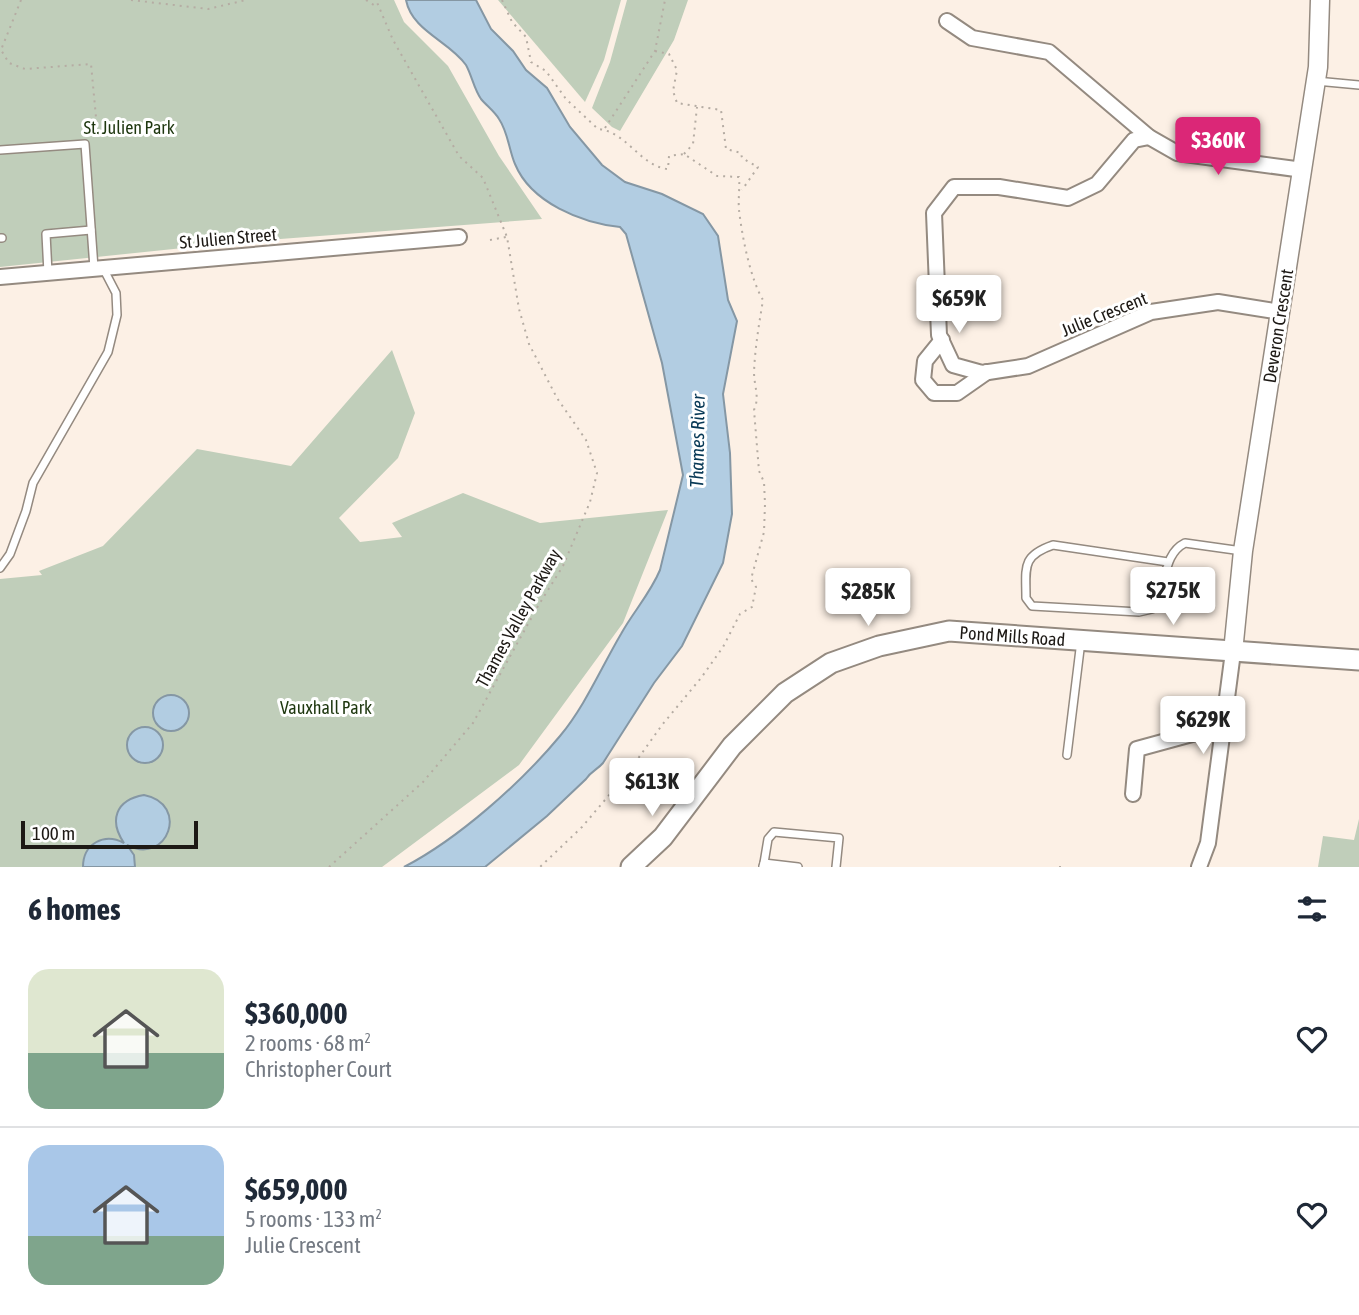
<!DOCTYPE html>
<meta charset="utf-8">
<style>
:root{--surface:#fff;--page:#f2f2f3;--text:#1f2937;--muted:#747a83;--line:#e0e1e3;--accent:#db2777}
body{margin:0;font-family:"Asap Condensed",sans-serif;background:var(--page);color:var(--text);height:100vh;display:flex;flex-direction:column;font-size:26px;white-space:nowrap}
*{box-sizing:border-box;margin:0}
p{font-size:23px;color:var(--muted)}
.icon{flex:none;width:38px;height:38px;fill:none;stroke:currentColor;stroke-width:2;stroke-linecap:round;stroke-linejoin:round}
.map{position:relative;height:867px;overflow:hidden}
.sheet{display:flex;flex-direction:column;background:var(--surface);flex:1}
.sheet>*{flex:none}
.scale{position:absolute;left:21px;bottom:18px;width:177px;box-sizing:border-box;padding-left:7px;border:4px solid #1d1915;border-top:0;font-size:19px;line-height:24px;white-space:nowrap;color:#1d1915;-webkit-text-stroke:5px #fff;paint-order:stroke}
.price{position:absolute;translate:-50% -60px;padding:0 16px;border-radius:7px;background:#fff;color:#222;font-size:23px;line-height:46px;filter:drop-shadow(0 2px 4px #0008)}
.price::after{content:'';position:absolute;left:50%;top:42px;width:21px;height:16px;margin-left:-10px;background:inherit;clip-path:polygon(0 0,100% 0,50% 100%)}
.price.current{background:var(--accent);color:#fff}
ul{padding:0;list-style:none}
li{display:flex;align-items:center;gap:21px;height:175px;padding:0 28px}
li+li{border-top:2px solid var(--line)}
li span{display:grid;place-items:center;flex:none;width:196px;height:140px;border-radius:21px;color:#555}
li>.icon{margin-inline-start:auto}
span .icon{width:84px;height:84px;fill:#fffc;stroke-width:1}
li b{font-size:30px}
h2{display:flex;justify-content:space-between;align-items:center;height:84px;padding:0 28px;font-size:30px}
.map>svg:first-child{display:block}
.green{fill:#c0ceba}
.water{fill:#b2cde2;stroke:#8597a4;stroke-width:2}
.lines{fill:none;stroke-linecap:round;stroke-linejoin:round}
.service-casing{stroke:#948a80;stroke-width:10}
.minor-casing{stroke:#948a80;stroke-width:18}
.tertiary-casing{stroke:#948a80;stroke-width:21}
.secondary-casing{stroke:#948a80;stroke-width:23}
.path{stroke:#b5aca3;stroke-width:2;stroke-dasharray:2 5;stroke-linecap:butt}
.service{stroke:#fff;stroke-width:7}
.minor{stroke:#fff;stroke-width:14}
.tertiary{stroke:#fff;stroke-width:18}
.secondary{stroke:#fff;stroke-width:19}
.labels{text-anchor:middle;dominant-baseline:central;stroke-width:6;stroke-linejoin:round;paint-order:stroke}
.park-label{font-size:18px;fill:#1e370f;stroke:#fff}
.street-label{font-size:18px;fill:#1d1915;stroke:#fff}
.water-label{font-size:19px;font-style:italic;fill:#073855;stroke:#fff}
</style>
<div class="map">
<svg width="1359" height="867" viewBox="0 0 1359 867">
<rect width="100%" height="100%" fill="#fcf0e5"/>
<g class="green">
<path d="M 0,0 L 394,0 L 404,22 L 448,66 L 499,156 L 542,219 L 241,242 L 0,267 Z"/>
<path d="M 498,0 L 621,0 L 604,60 L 585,102 Z"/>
<path d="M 627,0 L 688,0 L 674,40 L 620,131 L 612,127 L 592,108 L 610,62 Z"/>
<path d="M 392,350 L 415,413 L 398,458 L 339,518 L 360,542 L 402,537 L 392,523 L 463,493 L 540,523 L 668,510 L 623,623 L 519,765 L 382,867 L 0,867 L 0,579 L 42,575 L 39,571 L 103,546 L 197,449 L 291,466 Z"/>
<path d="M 1359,819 L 1359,867 L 1318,867 L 1323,836 L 1354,840 Z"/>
</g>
<g class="water">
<path d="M 406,0 L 476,0 L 491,29 L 513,51 L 526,70 L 547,88 L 570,127 L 602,165 L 625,182 L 662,194 L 703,214 L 718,236 L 728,300 L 737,321 L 723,394 L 730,453 L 732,514 L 723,563 L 682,646 L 654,683 L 603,763 C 597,770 591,771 586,779 L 547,816 L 485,867 L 404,867 C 458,839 521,783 560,736 C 585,706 601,668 621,634 C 633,612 650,594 660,570 L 683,475 L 662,363 L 626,234 L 620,227 C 582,223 531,203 515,164 C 509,150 508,132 499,119 C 495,112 487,106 481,99 C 474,89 472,76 466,65 C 449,41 412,31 406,0 Z"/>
<circle cx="171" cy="713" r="18"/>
<circle cx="145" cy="745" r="18"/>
<path d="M 144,795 C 190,804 168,866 127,845 L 134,855 L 135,867 L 83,867 C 83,844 104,832 124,843 C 109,821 115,800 144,795 Z"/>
</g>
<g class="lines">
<defs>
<g id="service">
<path d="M 1316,81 L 1359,85"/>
<path d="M 0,150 L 85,144 L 94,268"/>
<path d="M 0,238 L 2,238"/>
<path d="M 48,273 L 46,234 L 91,230"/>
<path d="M 1168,562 L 1053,545 C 1021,556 1026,568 1026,598 L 1032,606 L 1139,612 L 1152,609 C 1168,588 1161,555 1185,543 L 1242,551"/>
<path d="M 0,568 L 10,554 L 26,511 L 33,483 L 108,352 L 117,315 L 116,293 L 103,268"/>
<path d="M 1067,755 L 1081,641"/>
<path d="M 764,863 L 768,839 L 774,832 L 839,838 L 836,867"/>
<path d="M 763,866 L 764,863 L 798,867"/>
</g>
<g id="minor">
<path d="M 947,21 L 972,38 L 1049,52 L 1149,137 L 1177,153 L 1303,170"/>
<path d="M 1149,137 L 1134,140 L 1097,184 L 1068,198 L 999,187 L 954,187 L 934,213 L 939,335 L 953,365 L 982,373 L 1028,366 L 1151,312 L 1218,302 L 1280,312"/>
<path d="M 0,277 L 459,237"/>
<path d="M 942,340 L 925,361 L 923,380 L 934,393 L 957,393 L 987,372"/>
<path d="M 1133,794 L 1137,749 L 1225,725"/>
<path d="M 1199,867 L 1208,843 L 1233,652"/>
</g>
<path id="tertiary" d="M 1233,652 L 1243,551 L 1318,67 L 1320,0"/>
<g id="secondary">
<path id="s1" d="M 631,867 L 663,837 L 732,746 L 785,693 L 831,663 L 879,646 L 949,631 L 1359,660"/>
</g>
</defs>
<use href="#service" class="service-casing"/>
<use href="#minor" class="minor-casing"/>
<use href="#tertiary" class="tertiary-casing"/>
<use href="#secondary" class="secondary-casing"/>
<g class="path">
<path d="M 21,0 L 1,50 L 9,63 L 25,69 L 91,64 L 97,128"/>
<path d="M 131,0 L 208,9 L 246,0"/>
<path d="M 366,0 L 377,7"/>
<path d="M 502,0 L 512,22 L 526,37 L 531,62 L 546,71 L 566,99 L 598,129 C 626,131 641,167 668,169 L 669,156 L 684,154 L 717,176 L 739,177 C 740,188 738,199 739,210 C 742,236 750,278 763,300 C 759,324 755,348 754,372 C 754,386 760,397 754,410 L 759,471 L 764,482 L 765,504 L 764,532 L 751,579 L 756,587 L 752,607 L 740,614 L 723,647 L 701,678 L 662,725 L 627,774 L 582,827 L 540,867"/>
<path d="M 655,51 L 669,54 L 677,70 L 673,91 L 677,103 L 721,110 L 726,149 L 741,153 L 742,158 L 758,167 L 742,190"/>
<path d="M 605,128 L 655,51 L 665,0"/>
<path d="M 684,154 L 693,144 L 697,107"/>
<path d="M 490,240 L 506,237"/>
<path d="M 329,867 L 423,782 L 473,723 L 538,606 L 563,566 L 590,502 L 597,473 L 586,440 L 557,398 L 529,344 L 519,309 L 507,237 L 483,178 L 459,156 L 393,40 L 376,0"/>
<path d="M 1060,867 L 1060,866"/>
</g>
<use href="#service" class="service"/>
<use href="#minor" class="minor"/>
<use href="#tertiary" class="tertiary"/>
<use href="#secondary" class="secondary"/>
</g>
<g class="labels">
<g class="park-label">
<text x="129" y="127">St. Julien Park</text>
<text x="326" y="707">Vauxhall Park</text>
</g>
<g class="street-label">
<text transform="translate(228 238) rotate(-5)">St Julien Street</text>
<text transform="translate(1104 314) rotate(-22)">Julie Crescent</text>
<text transform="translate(1278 326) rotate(-81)">Deveron Crescent</text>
<text transform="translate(518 618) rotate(-61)">Thames Valley Parkway</text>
<text stroke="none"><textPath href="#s1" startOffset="474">Pond Mills Road</textPath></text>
</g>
<g class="water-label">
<text transform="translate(697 441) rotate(-89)">Thames River</text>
</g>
</g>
</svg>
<div class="scale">100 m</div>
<b class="price current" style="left:1218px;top:177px">$360K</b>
<b class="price" style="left:959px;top:335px">$659K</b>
<b class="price" style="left:1173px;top:627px">$275K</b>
<b class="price" style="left:868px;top:628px">$285K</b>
<b class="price" style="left:1203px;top:756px">$629K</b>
<b class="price" style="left:652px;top:818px">$613K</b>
</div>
<section class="sheet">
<h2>6 homes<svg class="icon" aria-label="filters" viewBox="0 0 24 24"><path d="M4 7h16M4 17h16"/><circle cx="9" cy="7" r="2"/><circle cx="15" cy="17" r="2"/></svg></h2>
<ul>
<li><span style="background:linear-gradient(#dfe7d0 60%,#7fa58c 0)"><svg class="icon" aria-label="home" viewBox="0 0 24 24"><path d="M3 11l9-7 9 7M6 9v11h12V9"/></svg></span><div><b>$360,000</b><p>2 rooms · 68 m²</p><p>Christopher Court</p></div><svg class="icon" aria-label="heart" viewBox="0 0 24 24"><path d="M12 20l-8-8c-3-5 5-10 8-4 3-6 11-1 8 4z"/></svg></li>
<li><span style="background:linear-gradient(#a9c7e8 65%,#7fa58c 0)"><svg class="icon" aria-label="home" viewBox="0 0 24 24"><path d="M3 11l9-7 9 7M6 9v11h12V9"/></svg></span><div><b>$659,000</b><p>5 rooms · 133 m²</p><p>Julie Crescent</p></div><svg class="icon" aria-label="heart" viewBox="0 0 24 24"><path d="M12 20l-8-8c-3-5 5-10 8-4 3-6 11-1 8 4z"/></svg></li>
</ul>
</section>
